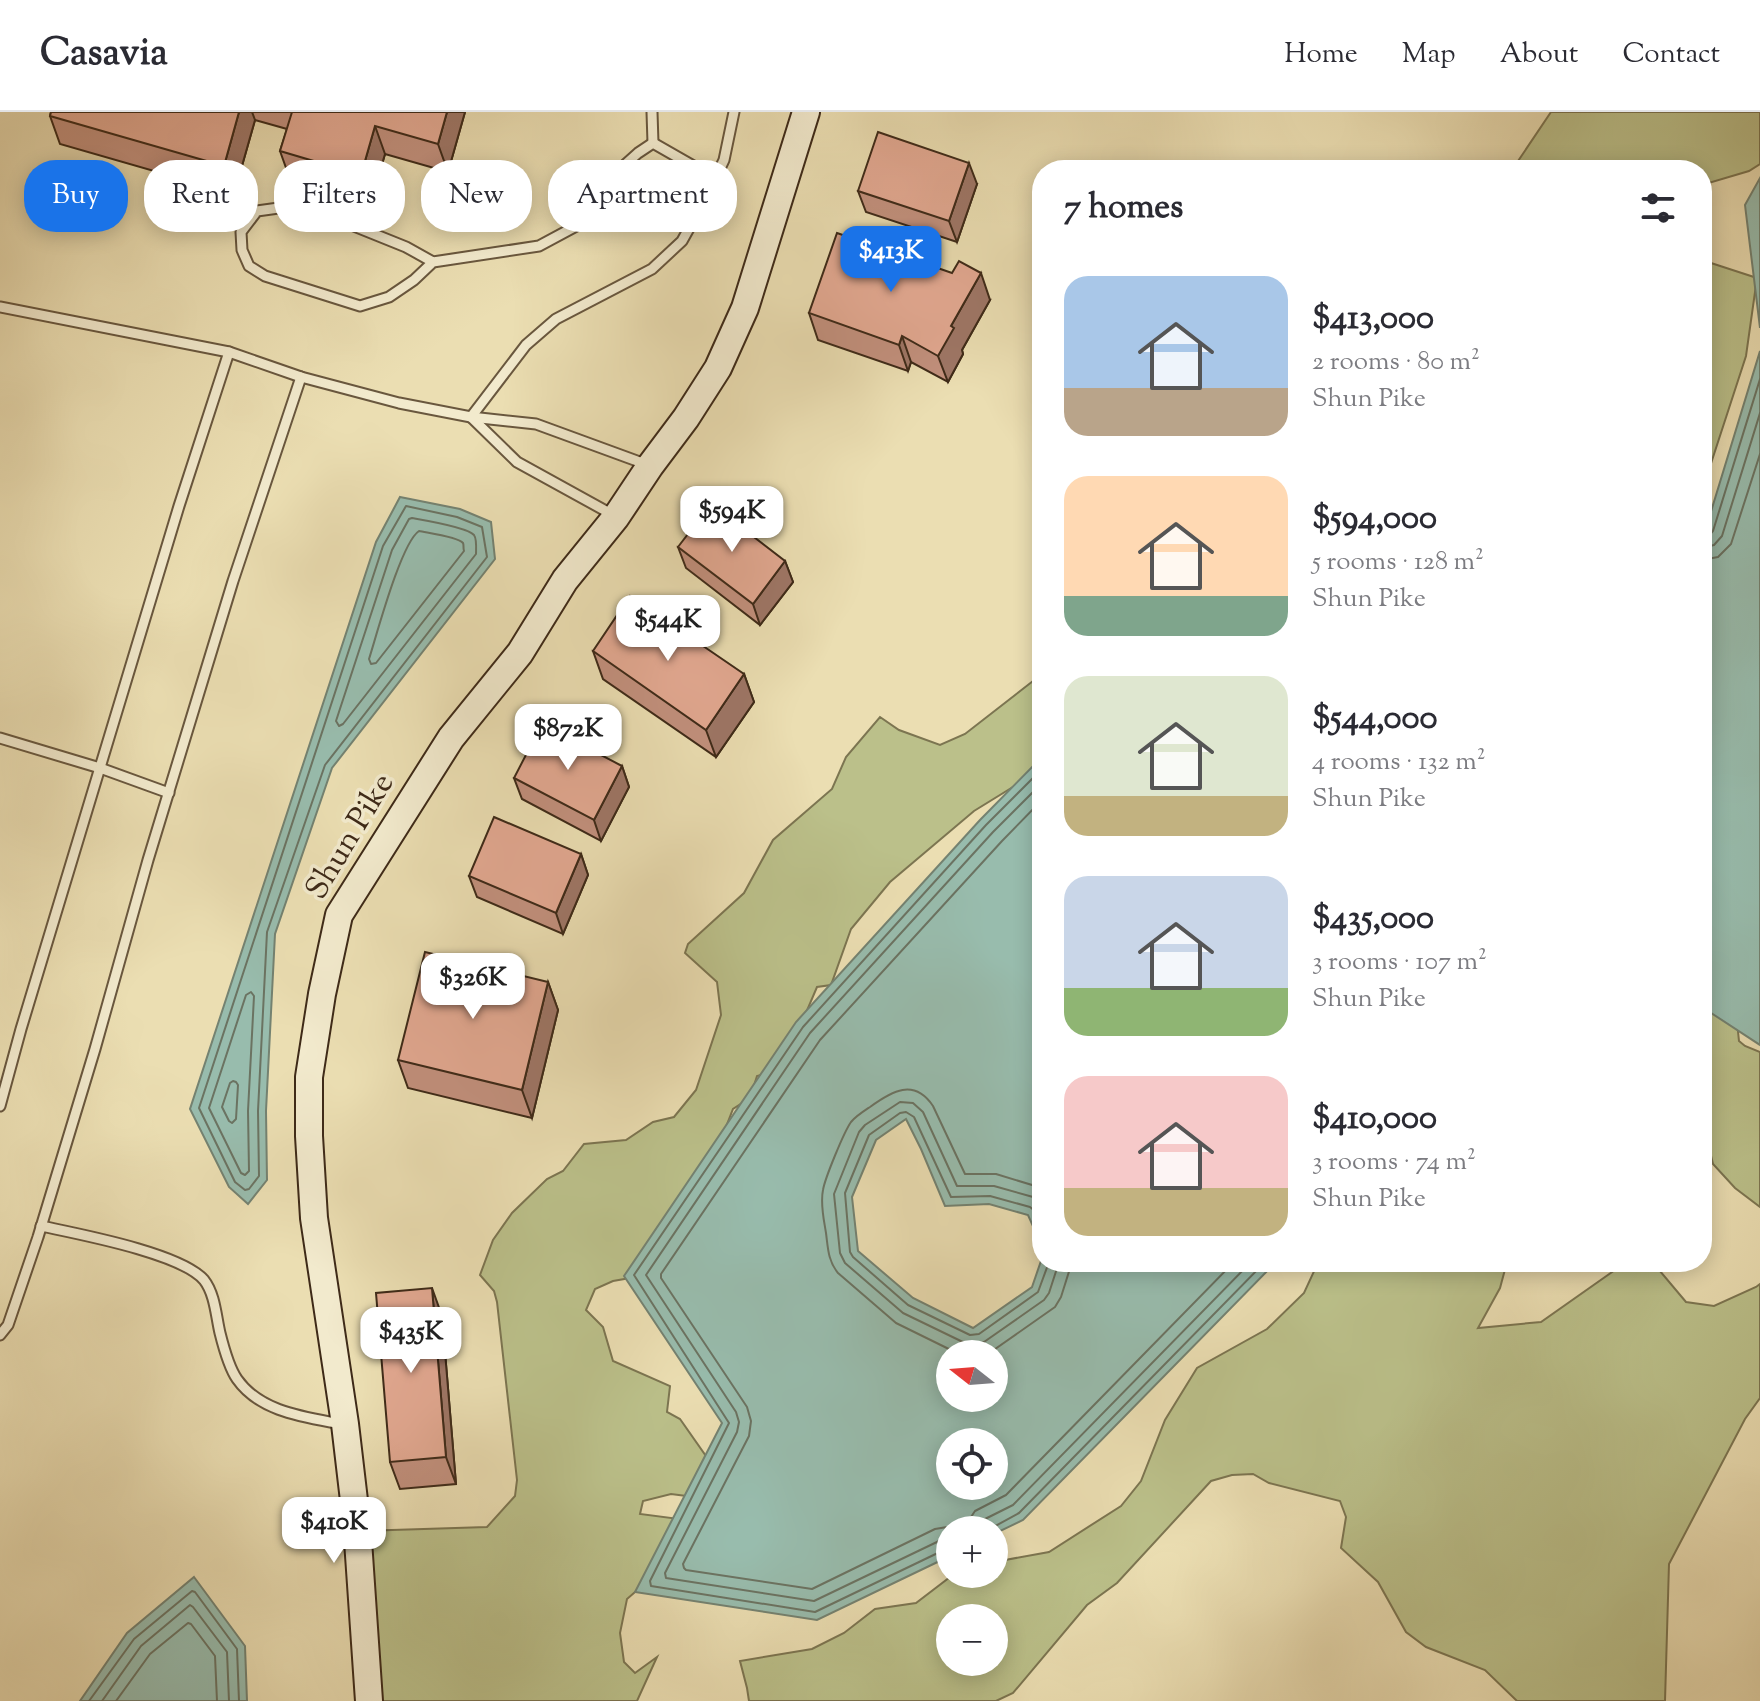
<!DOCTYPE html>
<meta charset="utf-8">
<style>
:root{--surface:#fff;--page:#f7f7f7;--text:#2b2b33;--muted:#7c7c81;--line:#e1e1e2;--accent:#1a73e8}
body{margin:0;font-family:"Sorts Mill Goudy",serif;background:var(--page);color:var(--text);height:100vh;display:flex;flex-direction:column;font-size:30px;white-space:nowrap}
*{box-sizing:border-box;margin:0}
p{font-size:26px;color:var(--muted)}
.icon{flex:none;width:44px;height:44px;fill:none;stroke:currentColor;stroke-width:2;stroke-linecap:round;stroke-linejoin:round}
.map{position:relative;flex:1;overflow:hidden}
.drawer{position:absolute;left:1032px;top:48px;width:680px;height:1112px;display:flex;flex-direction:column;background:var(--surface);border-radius:32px;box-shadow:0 4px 20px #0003}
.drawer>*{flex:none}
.banner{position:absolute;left:24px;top:48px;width:760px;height:72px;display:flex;gap:16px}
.needle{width:52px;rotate:287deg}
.tools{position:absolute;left:936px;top:1228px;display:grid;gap:16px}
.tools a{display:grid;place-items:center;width:72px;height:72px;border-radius:50%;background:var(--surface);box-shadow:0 4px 20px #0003;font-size:40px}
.price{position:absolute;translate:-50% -68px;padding:0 18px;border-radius:16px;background:#fff;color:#222;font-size:26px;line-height:52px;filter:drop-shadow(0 2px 4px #0008)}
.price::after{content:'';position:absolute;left:50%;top:48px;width:24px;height:18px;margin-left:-12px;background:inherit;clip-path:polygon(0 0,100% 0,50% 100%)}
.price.current{background:var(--accent);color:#fff}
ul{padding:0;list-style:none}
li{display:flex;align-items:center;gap:24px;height:200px;padding:0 32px}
li span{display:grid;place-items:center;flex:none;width:224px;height:160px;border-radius:24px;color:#555}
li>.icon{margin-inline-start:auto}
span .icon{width:96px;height:96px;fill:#fffc;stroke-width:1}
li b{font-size:34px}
h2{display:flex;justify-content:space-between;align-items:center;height:96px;padding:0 32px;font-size:34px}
.tag{padding:0 28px;border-radius:32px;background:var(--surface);box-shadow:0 4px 20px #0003;font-size:28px;line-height:72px}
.tag.current{background:var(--accent);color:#fff}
header{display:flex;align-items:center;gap:48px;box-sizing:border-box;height:112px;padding:0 40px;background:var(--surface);border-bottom:2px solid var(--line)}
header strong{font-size:38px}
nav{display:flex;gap:44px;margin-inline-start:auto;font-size:28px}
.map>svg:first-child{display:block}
.green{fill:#bbc08a;stroke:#7c7551;stroke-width:2;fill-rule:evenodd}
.water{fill:#98bcad;stroke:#748271;stroke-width:2;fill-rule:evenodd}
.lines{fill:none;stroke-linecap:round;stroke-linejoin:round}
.shore{stroke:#6b7362;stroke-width:2}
.lane-casing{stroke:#69573e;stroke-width:13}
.secondary-casing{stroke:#3e2a18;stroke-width:30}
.lane{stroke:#f2eacd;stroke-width:9}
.secondary{stroke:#f2eacd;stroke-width:26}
.wall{fill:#c2907d;stroke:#3e2a18;stroke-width:2}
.shaded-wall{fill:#9e7666;stroke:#3e2a18;stroke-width:2}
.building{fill:#e2a891;stroke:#3e2a18;stroke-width:2}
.labels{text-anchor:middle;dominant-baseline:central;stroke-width:7;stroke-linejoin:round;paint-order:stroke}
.street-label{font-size:32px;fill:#3e2a18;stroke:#f2eacd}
</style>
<header>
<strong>Casavia</strong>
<nav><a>Home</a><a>Map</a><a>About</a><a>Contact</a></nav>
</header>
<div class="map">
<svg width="1760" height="1589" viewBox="0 0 1760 1589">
<rect width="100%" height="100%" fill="#ebdeb2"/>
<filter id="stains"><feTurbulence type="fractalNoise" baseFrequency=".0025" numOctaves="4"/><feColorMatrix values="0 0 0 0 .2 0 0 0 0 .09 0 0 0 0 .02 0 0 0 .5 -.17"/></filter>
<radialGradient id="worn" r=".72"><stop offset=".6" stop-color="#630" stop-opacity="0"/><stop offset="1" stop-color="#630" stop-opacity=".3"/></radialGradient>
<g class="green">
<path d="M 1551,0 L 1760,0 L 1760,52 L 1749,59 L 1702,73 L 1702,58 L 1512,58 Z"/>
<path d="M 1711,151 L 1757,166 L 1746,244 L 1702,379 L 1702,153 Z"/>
<path d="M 1042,562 L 1042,657 L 974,699 L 890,770 L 851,817 L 831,873 L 817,875 L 782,957 L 757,964 L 750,986 L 733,997 L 670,1159 L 613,1169 L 595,1177 L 586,1198 L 603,1215 L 613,1249 L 670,1274 L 667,1300 L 680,1307 L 706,1344 L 765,1394 L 671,1382 L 643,1389 L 640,1402 L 687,1408 L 681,1431 L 661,1430 L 657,1461 L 627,1487 L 620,1521 L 624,1550 L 635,1561 L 657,1545 L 637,1589 L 370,1589 L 361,1419 L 487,1415 L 515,1384 L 517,1368 L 497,1190 L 494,1179 L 480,1163 L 493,1128 L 512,1101 L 547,1067 L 563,1059 L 584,1032 L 626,1028 L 653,1010 L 674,1005 L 696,978 L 721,903 L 717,870 L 685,841 L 688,832 L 744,781 L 773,728 L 832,677 L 846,645 L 880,605 L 899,618 L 940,633 L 965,622 Z"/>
<path d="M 1702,823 L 1734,881 L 1739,929 L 1745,934 L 1760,940 L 1760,1095 L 1735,1076 L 1713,1052 L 1702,1007 Z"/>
<path d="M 1316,1150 L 1507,1150 L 1500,1176 L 1478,1216 L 1541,1210 L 1615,1158 L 1637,1150 L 1642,1150 L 1660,1159 L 1686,1190 L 1714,1194 L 1756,1175 L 1760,1172 L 1760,1286 L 1745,1307 L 1669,1452 L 1665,1589 L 1517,1589 L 1485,1558 L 1426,1535 L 1406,1520 L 1378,1470 L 1341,1436 L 1346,1405 L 1340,1389 L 1269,1371 L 1253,1362 L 1232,1363 L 1211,1369 L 1117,1471 L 1087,1493 L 1013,1581 L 996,1589 L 749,1589 L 747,1576 L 740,1549 L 812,1537 L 844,1521 L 875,1497 L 916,1491 L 954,1462 L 994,1462 L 994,1450 L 1049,1440 L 1121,1394 L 1141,1369 L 1165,1308 L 1197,1256 L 1267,1217 L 1304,1181 L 1316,1155 ZM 994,1506 L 994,1550 L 950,1550 L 950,1506 Z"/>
</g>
<g class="water">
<path d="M 1760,66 L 1760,216 L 1745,93 Z"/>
<path d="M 1760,239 L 1760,933 L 1702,895 L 1702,429 Z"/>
<path d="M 400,385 L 460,397 L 491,410 L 495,447 L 332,656 L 275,822 L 266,999 L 267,1068 L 248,1092 L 229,1075 L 190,997 L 376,430 Z"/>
<path d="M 1042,645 L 1042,1134 L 1028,1103 L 989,1092 L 945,1094 L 921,1037 L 906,1007 L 876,1028 L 852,1085 L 858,1139 L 913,1186 L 973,1216 L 1032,1175 L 1042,1146 L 1042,1150 L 1276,1150 L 1023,1408 L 994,1422 L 994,1418 L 950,1418 L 950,1444 L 817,1508 L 635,1480 L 722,1311 L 624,1164 L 796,910 L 980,708 ZM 994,1242 L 994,1286 L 950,1286 L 950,1242 ZM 950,1330 L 994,1330 L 994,1374 L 950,1374 Z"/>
<path d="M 194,1465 L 245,1534 L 247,1589 L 80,1589 L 127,1521 Z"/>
</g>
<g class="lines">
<g class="shore">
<path d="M 406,394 L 457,405 L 482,415 L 487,445 L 325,653 L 267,820 L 258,999 L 259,1064 L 249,1077 L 245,1078 L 235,1070 L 199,996 L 383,434 Z"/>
<path d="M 412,406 C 423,408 467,415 474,423 C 477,427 476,438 476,442 L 343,612 L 339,614 L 336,609 L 392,438 L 409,407 Z"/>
<path d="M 419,419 C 428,421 458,425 463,431 C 464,433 463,436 464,439 L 376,551 L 371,552 L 369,547 C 377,522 401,431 419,419 Z"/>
<path d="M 1702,425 L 1709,424 L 1713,419 L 1760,267"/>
<path d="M 1702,436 L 1714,433 L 1722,424 L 1760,301"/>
<path d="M 1702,448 L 1718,445 L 1731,432 L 1760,342"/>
<path d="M 1042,688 L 1002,729 L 820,928 L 661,1162 L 661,1166 L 747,1295 L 751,1309 L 749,1324 L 683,1452 L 684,1456 L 686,1458 L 812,1477 L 935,1417 L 947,1415 L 963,1417 L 975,1399 L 1006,1383 L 1234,1150"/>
<path d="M 251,880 L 254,884 L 248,999 L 249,1059 L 245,1063 L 241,1061 L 209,996 L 246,883 Z"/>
<path d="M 233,969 L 236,970 L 238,973 L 236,1007 L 232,1011 L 229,1009 L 222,995 L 230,971 Z"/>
<path d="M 1042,1092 L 1033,1085 L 994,1074 L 957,1074 L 923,1000 L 913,991 L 900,990 L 865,1013 L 859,1020 L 834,1082 L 840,1141 L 845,1151 L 903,1201 L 967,1232 L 977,1233 L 984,1230 L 1044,1188 L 1049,1181 L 1059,1150"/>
<path d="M 1042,1114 L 1035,1099 L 1030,1095 L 990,1084 L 951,1085 L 914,1005 L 906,1000 L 900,1001 L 869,1023 L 845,1081 L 850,1140 L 853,1145 L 908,1193 L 970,1223 L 979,1222 L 1038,1180 L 1049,1150"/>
<path d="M 959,1242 L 896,1211 L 838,1161 C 828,1149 828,1136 826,1121 C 824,1108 820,1092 823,1078 C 825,1066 844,1020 851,1010 C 856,1004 864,999 870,995 C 892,979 914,966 933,994 L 965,1062 L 996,1062 L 1042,1076"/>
<path d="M 988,1242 L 1055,1195 L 1061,1185 L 1072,1150"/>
<path d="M 977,1418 L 985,1407 L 1013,1393 L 1251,1150"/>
<path d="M 988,1418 L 1019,1401 L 1265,1150"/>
<path d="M 950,1427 L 939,1429 L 814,1489 L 666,1466 L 665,1461 L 737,1320 L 739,1310 L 736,1300 L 646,1163 L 810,921 L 993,720 L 1042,671"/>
<path d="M 950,1437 L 944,1438 L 815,1500 L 651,1474 L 650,1469 L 729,1311 L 634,1163 L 803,915 L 986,713 L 1042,657"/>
<path d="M 89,1589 L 134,1527 L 192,1479 L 195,1480 L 237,1537 L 239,1589"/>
<path d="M 102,1589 L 141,1534 L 190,1493 L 193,1495 L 227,1540 L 229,1589"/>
<path d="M 116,1589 L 150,1542 L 188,1511 L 191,1512 L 215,1544 L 217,1589"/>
</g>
<defs>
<g id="lane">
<path d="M 652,0 L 653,31"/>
<path d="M 433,150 L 406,135 L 339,108 L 293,94 L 257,99 L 241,120 L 242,138 L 249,154 L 265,164 L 360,194 L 389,185 L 414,168 L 433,150 L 539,134 L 593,105 L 619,58 L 638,41 L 653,31 L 716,67"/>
<path d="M 0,195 L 229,240 L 301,265 L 399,291 L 471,305 L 536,312 L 648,353"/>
<path d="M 471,305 L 526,233 L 556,207 L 652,157 L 682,129 L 706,86 L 724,48 L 734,0"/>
<path d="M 471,305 L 517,350 L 615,404"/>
<path d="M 0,626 L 100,656 L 169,681"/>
<path d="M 0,994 L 21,917 L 179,394 L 229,240"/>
<path d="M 41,1114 C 78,1122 181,1141 204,1168 C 215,1182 216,1204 220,1221 C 223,1233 230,1257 237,1267 C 260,1300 304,1305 341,1312"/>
<path d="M 0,1223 L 8,1213 L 38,1125 L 95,937 L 148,748 L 233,469 L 301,265"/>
</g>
<path id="secondary" d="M 369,1589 L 357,1414 L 345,1312 L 314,1106 L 309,1024 L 309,965 L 322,882 L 339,803 L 451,626 L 520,541 L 565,468 L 616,405 L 650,354 L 686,306 L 718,256 L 745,196 L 806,0"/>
</defs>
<use href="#lane" class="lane-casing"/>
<use href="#secondary" class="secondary-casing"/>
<use href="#lane" class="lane"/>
<use href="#secondary" class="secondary"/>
</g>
<g class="wall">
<path d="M 51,0 L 465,0 L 448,60 L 385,42 L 371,90 L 290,67 L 280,39 L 287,17 L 255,8 L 234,82 L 60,32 L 50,4 Z"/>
<path d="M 977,72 L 957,130 L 866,100 L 858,79 Z"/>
<path d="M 990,188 L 962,238 L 963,242 L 948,270 L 911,250 L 908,259 L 818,228 L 809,201 Z"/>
<path d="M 678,435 L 785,449 L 793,470 L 760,513 L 686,456 Z"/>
<path d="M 593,539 L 744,562 L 754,590 L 716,645 L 603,567 Z"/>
<path d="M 622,654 L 629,675 L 601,729 L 522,687 L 514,666 Z"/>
<path d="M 581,742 L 588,763 L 563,822 L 477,785 L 469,764 Z"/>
<path d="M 548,870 L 558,898 L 532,1006 L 408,976 L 398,948 Z"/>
<path d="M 442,1204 L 456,1372 L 400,1377 L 390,1350 Z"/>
</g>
<g class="shaded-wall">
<path d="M 239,0 L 252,0 L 255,8 L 234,82 L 224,54 Z"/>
<path d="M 447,0 L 465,0 L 448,60 L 438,32 Z"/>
<path d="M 375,14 L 385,42 L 371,90 L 361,63 Z"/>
<path d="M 969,51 L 977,72 L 957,130 L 949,109 Z"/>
<path d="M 981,161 L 990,188 L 962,238 L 963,242 L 948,270 L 938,244 L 951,214 Z"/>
<path d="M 902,224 L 911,250 L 908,259 L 899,233 Z"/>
<path d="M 785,449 L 793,470 L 760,513 L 753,492 Z"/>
<path d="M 744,562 L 754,590 L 716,645 L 706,618 Z"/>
<path d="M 622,654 L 629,675 L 601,729 L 594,708 Z"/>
<path d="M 581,742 L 588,763 L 563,822 L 556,801 Z"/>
<path d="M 548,870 L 558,898 L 532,1006 L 522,978 Z"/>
<path d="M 432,1176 L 442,1204 L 456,1372 L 446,1345 Z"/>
</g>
<g class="building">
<path d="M 51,0 L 239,0 L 224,54 L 50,4 Z"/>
<path d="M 292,0 L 447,0 L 438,32 L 375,14 L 361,63 L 280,39 Z"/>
<path d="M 878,20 L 969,51 L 949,109 L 858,79 Z"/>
<path d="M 837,121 L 952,161 L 959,149 L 981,161 L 951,214 L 954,216 L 938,244 L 902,224 L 899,233 L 809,201 Z"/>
<path d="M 711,392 L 785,449 L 753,492 L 678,435 Z"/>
<path d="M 630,484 L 744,562 L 706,618 L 593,539 Z"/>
<path d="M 542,612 L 622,654 L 594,708 L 514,666 Z"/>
<path d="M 494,705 L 581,742 L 556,801 L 469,764 Z"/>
<path d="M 425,840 L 548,870 L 522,978 L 398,948 Z"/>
<path d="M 432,1176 L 446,1345 L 390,1350 L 376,1181 Z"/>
</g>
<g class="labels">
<g class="street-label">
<text transform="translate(351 725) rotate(-59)">Shun Pike</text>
</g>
</g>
<rect width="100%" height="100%" filter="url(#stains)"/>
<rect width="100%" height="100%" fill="url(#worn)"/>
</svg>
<div class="tools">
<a><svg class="needle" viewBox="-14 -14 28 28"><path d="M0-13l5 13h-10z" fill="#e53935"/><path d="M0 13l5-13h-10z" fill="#7c7c81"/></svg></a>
<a><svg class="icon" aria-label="locate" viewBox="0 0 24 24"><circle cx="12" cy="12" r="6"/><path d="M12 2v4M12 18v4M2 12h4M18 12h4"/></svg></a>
<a>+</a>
<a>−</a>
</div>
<b class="price current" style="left:891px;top:182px">$413K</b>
<b class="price" style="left:732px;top:442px">$594K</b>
<b class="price" style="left:668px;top:551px">$544K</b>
<b class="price" style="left:568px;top:660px">$872K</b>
<b class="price" style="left:473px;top:909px">$326K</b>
<b class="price" style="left:411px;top:1263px">$435K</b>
<b class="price" style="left:334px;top:1453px">$410K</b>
<div class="banner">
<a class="tag current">Buy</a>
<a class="tag">Rent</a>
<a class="tag">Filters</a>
<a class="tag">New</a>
<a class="tag">Apartment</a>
</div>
<section class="drawer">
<h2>7 homes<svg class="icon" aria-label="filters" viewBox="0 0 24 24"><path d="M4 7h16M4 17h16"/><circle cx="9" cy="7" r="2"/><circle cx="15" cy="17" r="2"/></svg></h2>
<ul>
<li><span style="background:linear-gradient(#a9c7e8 70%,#b9a48a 0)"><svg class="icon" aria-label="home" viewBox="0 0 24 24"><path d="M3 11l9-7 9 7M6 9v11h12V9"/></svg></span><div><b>$413,000</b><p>2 rooms · 80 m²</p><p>Shun Pike</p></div></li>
<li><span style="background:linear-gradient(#ffd9b3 75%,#7fa58c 0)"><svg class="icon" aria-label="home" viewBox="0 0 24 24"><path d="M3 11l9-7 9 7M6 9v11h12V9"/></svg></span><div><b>$594,000</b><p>5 rooms · 128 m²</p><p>Shun Pike</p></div></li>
<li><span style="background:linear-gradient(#dfe7d0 75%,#c2b280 0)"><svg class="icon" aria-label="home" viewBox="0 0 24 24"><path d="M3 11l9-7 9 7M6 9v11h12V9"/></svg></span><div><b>$544,000</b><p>4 rooms · 132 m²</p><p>Shun Pike</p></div></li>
<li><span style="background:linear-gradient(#c9d6e8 70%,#8fb573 0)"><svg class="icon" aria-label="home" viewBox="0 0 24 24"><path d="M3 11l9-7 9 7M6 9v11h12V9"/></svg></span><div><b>$435,000</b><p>3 rooms · 107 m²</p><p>Shun Pike</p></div></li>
<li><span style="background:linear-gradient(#f6c9c9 70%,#c2b280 0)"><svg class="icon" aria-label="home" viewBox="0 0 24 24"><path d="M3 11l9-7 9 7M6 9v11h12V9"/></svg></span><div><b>$410,000</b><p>3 rooms · 74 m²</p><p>Shun Pike</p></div></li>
</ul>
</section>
</div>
